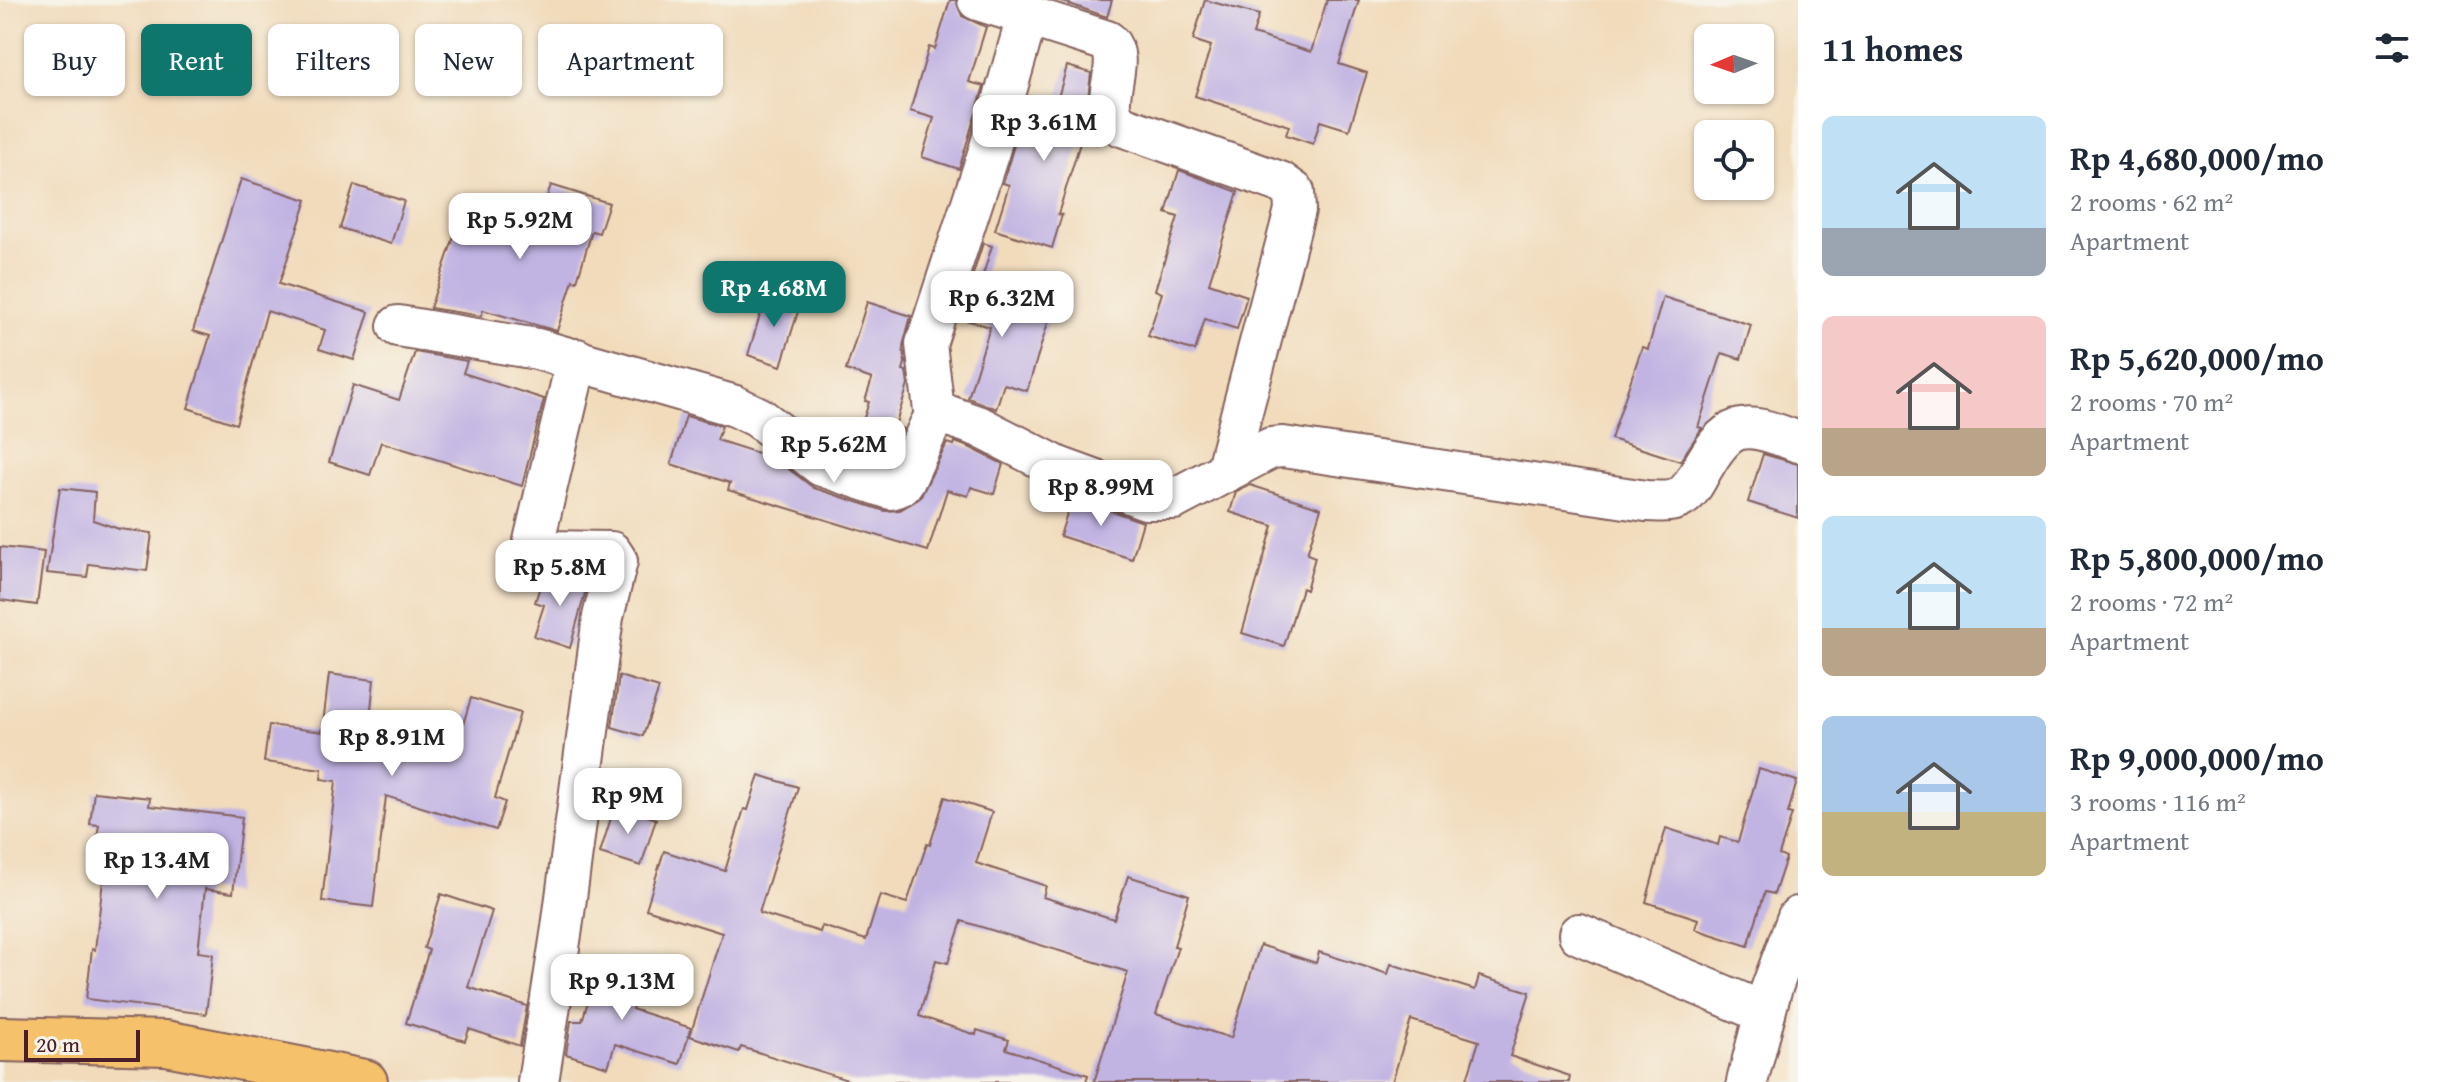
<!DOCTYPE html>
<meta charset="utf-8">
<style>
:root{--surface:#fff;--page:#f6f6f7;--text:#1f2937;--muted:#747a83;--accent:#0f766e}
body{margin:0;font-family:"Gentium Book Plus",serif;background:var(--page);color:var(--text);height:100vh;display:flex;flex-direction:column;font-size:30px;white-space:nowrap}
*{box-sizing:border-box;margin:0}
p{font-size:26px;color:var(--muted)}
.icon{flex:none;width:44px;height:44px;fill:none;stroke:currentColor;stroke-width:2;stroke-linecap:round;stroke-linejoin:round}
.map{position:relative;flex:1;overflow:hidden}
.panel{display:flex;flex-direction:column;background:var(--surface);width:640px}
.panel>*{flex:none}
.top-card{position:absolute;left:24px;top:24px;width:760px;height:72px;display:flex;gap:16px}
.needle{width:52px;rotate:268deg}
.fabs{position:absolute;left:1694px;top:24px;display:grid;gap:16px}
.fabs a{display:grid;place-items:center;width:80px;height:80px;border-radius:12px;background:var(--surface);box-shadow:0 2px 6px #0004;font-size:40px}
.scale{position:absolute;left:24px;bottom:20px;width:116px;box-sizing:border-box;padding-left:8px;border:4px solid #4a1f2b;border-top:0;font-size:22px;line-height:28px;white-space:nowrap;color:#4a1f2b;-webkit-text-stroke:6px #f7f3e8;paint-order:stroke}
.price{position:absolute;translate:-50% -68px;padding:0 18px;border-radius:16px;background:#fff;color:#222;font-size:26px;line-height:52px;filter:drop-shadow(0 2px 4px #0008)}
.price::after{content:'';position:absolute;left:50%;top:48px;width:24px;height:18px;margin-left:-12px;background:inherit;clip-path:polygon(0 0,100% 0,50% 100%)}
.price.on{background:var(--accent);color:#fff}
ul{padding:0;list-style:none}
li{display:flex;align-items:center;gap:24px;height:200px;padding:0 24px}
li span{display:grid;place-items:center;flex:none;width:224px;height:160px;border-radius:12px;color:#555}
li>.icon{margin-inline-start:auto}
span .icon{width:96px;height:96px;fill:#fffc;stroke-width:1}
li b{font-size:34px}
h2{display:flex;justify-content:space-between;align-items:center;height:96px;padding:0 24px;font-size:34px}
.tag{padding:0 28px;border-radius:12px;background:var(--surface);box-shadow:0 2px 6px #0004;font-size:28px;line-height:72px}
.tag.on{background:var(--accent);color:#fff}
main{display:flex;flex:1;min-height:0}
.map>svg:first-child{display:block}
.building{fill:#c1b4e3}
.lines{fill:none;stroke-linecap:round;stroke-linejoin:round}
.minor-casing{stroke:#84615d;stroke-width:44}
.major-casing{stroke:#84615d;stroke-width:48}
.minor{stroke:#fff;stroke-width:40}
.major{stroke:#f5c16b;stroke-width:44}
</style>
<main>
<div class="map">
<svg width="1798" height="1082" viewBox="0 0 1798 1082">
<rect width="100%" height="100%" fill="#f7f3e8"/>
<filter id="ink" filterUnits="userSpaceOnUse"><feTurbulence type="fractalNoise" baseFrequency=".0125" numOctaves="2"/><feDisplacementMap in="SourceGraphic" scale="16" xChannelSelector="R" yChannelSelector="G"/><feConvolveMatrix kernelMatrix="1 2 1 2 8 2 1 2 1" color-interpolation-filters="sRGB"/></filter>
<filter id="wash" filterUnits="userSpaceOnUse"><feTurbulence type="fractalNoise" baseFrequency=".006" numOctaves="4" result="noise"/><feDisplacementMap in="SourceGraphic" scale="32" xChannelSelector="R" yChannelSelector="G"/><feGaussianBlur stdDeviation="1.8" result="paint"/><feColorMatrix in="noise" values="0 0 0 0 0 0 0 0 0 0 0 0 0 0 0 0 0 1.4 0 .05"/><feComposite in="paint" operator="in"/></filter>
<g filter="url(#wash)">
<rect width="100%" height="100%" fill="#f1dbbb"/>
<g id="blocks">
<g class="building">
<path d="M 950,0 L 956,0 L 962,16 L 986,27 L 969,82 L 984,86 L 959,169 L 922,157 L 934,118 L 910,111 L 929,47 L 935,49 Z"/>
<path d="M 1058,0 L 1112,0 L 1107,17 Z"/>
<path d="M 1205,0 L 1259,15 L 1253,34 L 1311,52 L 1327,0 L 1359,0 L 1339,64 L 1367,73 L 1349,130 L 1320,121 L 1313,144 L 1286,135 L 1289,126 L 1195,96 L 1211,46 L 1193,40 Z"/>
<path d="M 1067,66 L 1091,73 L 1087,106 L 1075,141 L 1080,143 L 1058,214 L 1062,215 L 1052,248 L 995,230 L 1009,185 L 1003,183 L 1027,100 L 1055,108 Z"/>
<path d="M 1179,170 L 1238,192 L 1209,283 L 1247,296 L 1237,329 L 1205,319 L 1195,351 L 1148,336 L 1162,293 L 1155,290 L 1178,217 L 1166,213 Z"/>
<path d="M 241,179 L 307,200 L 279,284 L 369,312 L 354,360 L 319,349 L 325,330 L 267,311 L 236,424 L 188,408 L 210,336 L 193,331 Z"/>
<path d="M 354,185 L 404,201 L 391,244 L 340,228 Z"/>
<path d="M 551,185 L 609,203 L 599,233 L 592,231 L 577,281 L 573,280 L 557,331 L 483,310 L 481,316 L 430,308 L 464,207 L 536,229 Z"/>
<path d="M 983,243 L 992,246 L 979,288 L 1006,296 L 1005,301 L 1050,316 L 1027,391 L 1004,384 L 996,409 L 968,398 L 990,327 L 959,318 Z"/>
<path d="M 767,292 L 801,302 L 781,366 L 748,355 Z"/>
<path d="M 1663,297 L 1751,325 L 1741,359 L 1722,353 L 1698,427 L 1702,428 L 1680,461 L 1611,439 L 1642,347 L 1648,349 Z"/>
<path d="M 867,302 L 911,316 L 903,346 L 905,363 L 903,370 L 906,371 L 908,385 L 895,426 L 903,429 L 887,464 L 853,452 L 869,402 L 865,401 L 872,379 L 846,370 Z"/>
<path d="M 415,352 L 467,361 L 463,373 L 544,399 L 522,486 L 381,442 L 370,475 L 329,462 L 353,385 L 399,400 Z"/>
<path d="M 686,416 L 722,426 L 717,440 L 774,458 L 814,488 L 885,511 L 900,510 L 920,498 L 947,443 L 954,445 L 955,442 L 971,448 L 1003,464 L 994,494 L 971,487 L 968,496 L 947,490 L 928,551 L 728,490 L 730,483 L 671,464 Z"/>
<path d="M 1763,454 L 1798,464 L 1798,518 L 1748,502 Z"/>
<path d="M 1250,485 L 1321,508 L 1307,554 L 1315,557 L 1306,590 L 1302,588 L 1284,646 L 1242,633 L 1273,526 L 1230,512 L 1236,492 Z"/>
<path d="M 60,488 L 95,492 L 93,520 L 119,529 L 152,533 L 147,571 L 89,564 L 87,577 L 47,573 Z"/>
<path d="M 1072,497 L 1143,522 L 1132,559 L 1060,536 Z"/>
<path d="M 0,547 L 44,552 L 37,605 L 0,600 Z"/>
<path d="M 544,574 L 563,574 L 588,582 L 570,648 L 534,636 L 544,605 L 535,602 Z"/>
<path d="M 329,674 L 374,680 L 368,738 L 447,746 L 450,735 L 459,738 L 471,698 L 520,713 L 495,798 L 505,802 L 496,830 L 386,796 L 373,907 L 322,901 L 336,781 L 321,779 L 322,769 L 264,762 L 269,725 L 322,732 Z"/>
<path d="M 619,676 L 659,688 L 643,736 L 612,727 Z"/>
<path d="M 1759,769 L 1797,781 L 1788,813 L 1792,814 L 1779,855 L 1786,858 L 1774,894 L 1765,892 L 1748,946 L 1695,929 L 1698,919 L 1646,902 L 1666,828 L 1718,845 L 1720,837 L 1738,842 Z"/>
<path d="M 759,775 L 798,787 L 759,913 L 820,932 L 822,926 L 866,940 L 880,895 L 907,903 L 927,844 L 930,845 L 945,797 L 992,812 L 976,863 L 1046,886 L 1043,897 L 1114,919 L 1128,876 L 1189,895 L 1174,946 L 1178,947 L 1156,1014 L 1231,1038 L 1260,945 L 1316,963 L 1319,952 L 1388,974 L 1391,964 L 1475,990 L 1479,976 L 1530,992 L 1510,1056 L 1570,1076 L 1569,1082 L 1466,1082 L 1479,1041 L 1411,1020 L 1392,1082 L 1094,1082 L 1128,972 L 962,921 L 948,963 L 936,960 L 919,1016 L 976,1035 L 977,1030 L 1009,1040 L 1006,1049 L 1088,1075 L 1086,1082 L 854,1082 L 741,1047 L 739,1052 L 690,1036 L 722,933 L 646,909 L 664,851 L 725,871 L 744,809 L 748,810 Z"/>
<path d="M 94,792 L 150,798 L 149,806 L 242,817 L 233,893 L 205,889 L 198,952 L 213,954 L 206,1014 L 86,999 L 92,949 L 95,950 L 105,863 L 93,862 L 99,825 L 90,824 Z"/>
<path d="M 615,805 L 656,819 L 641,866 L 600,853 Z"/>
<path d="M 441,894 L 492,911 L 468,987 L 527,1006 L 520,1046 L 469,1029 L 465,1041 L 406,1023 L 429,950 L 424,948 Z"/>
<path d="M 601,960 L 643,974 L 632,1009 L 691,1028 L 680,1064 L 615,1044 L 608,1067 L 566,1054 L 571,1021 L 582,1021 Z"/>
</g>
</g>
</g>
<g filter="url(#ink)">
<use href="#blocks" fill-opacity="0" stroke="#84615d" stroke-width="2"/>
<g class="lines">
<defs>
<g id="minor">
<path d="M 978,0 L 1107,41 C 1130,64 1092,106 1122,126 L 1280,182 L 1294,192 L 1295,210 L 1226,472"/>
<path d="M 398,326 L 537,349 L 735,406 L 758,417 L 822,466 L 891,489 L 901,485 L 906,478 L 930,425 L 935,419 L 949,416 L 980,427 L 1058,467 L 1146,499 L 1174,499 L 1271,448 L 1283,447 L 1646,501 C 1656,501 1668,503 1677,499 C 1688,495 1693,485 1698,476 C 1728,421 1740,419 1798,442"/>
<path d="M 935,419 L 926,344 L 989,151 L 1028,14"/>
<path d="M 1579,934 L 1765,1013"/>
<path d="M 538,1082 L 562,928 L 603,617 L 617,561 L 611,552 L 546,551 L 540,550 L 534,541 L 577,359"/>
<path d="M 1747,1082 L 1771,990 L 1798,917"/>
</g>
<path id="major" d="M 0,1039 L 166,1043 L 365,1082"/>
</defs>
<use href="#minor" class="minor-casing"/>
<use href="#major" class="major-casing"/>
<use href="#minor" class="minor"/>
<use href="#major" class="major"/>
</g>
</g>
</svg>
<div class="fabs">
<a><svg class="needle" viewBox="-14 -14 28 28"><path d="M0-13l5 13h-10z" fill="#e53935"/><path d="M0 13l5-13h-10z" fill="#747a83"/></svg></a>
<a><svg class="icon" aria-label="locate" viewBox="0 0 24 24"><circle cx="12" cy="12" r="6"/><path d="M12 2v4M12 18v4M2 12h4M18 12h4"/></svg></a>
</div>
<div class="scale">20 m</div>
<b class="price" style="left:1044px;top:163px">Rp 3.61M</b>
<b class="price" style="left:520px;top:261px">Rp 5.92M</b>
<b class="price on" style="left:774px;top:329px">Rp 4.68M</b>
<b class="price" style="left:1002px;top:339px">Rp 6.32M</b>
<b class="price" style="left:834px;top:485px">Rp 5.62M</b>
<b class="price" style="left:1101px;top:528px">Rp 8.99M</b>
<b class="price" style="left:560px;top:608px">Rp 5.8M</b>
<b class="price" style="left:392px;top:778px">Rp 8.91M</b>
<b class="price" style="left:628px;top:836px">Rp 9M</b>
<b class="price" style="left:157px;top:901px">Rp 13.4M</b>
<b class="price" style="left:622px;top:1022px">Rp 9.13M</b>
<div class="top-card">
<a class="tag">Buy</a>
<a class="tag on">Rent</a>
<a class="tag">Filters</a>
<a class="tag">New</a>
<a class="tag">Apartment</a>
</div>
</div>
<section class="panel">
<h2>11 homes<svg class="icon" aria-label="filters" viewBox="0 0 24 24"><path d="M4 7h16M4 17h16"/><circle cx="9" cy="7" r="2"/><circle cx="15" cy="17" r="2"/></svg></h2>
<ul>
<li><span style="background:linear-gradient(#bfe0f5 70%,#9aa5b1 0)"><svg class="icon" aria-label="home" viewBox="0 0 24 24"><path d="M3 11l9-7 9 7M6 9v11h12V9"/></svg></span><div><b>Rp 4,680,000/mo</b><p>2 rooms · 62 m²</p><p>Apartment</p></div></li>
<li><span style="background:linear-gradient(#f6c9c9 70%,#b9a48a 0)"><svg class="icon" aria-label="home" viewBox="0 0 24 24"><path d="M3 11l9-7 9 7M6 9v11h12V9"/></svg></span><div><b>Rp 5,620,000/mo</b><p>2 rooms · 70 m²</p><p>Apartment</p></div></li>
<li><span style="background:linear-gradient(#bfe0f5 70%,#b9a48a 0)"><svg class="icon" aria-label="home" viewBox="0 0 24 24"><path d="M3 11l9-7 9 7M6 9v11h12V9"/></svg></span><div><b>Rp 5,800,000/mo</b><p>2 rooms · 72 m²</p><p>Apartment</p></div></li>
<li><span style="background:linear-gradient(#a9c7e8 60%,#c2b280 0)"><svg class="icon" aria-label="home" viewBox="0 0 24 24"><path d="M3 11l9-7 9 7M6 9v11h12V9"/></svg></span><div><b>Rp 9,000,000/mo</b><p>3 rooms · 116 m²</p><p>Apartment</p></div></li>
</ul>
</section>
</main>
